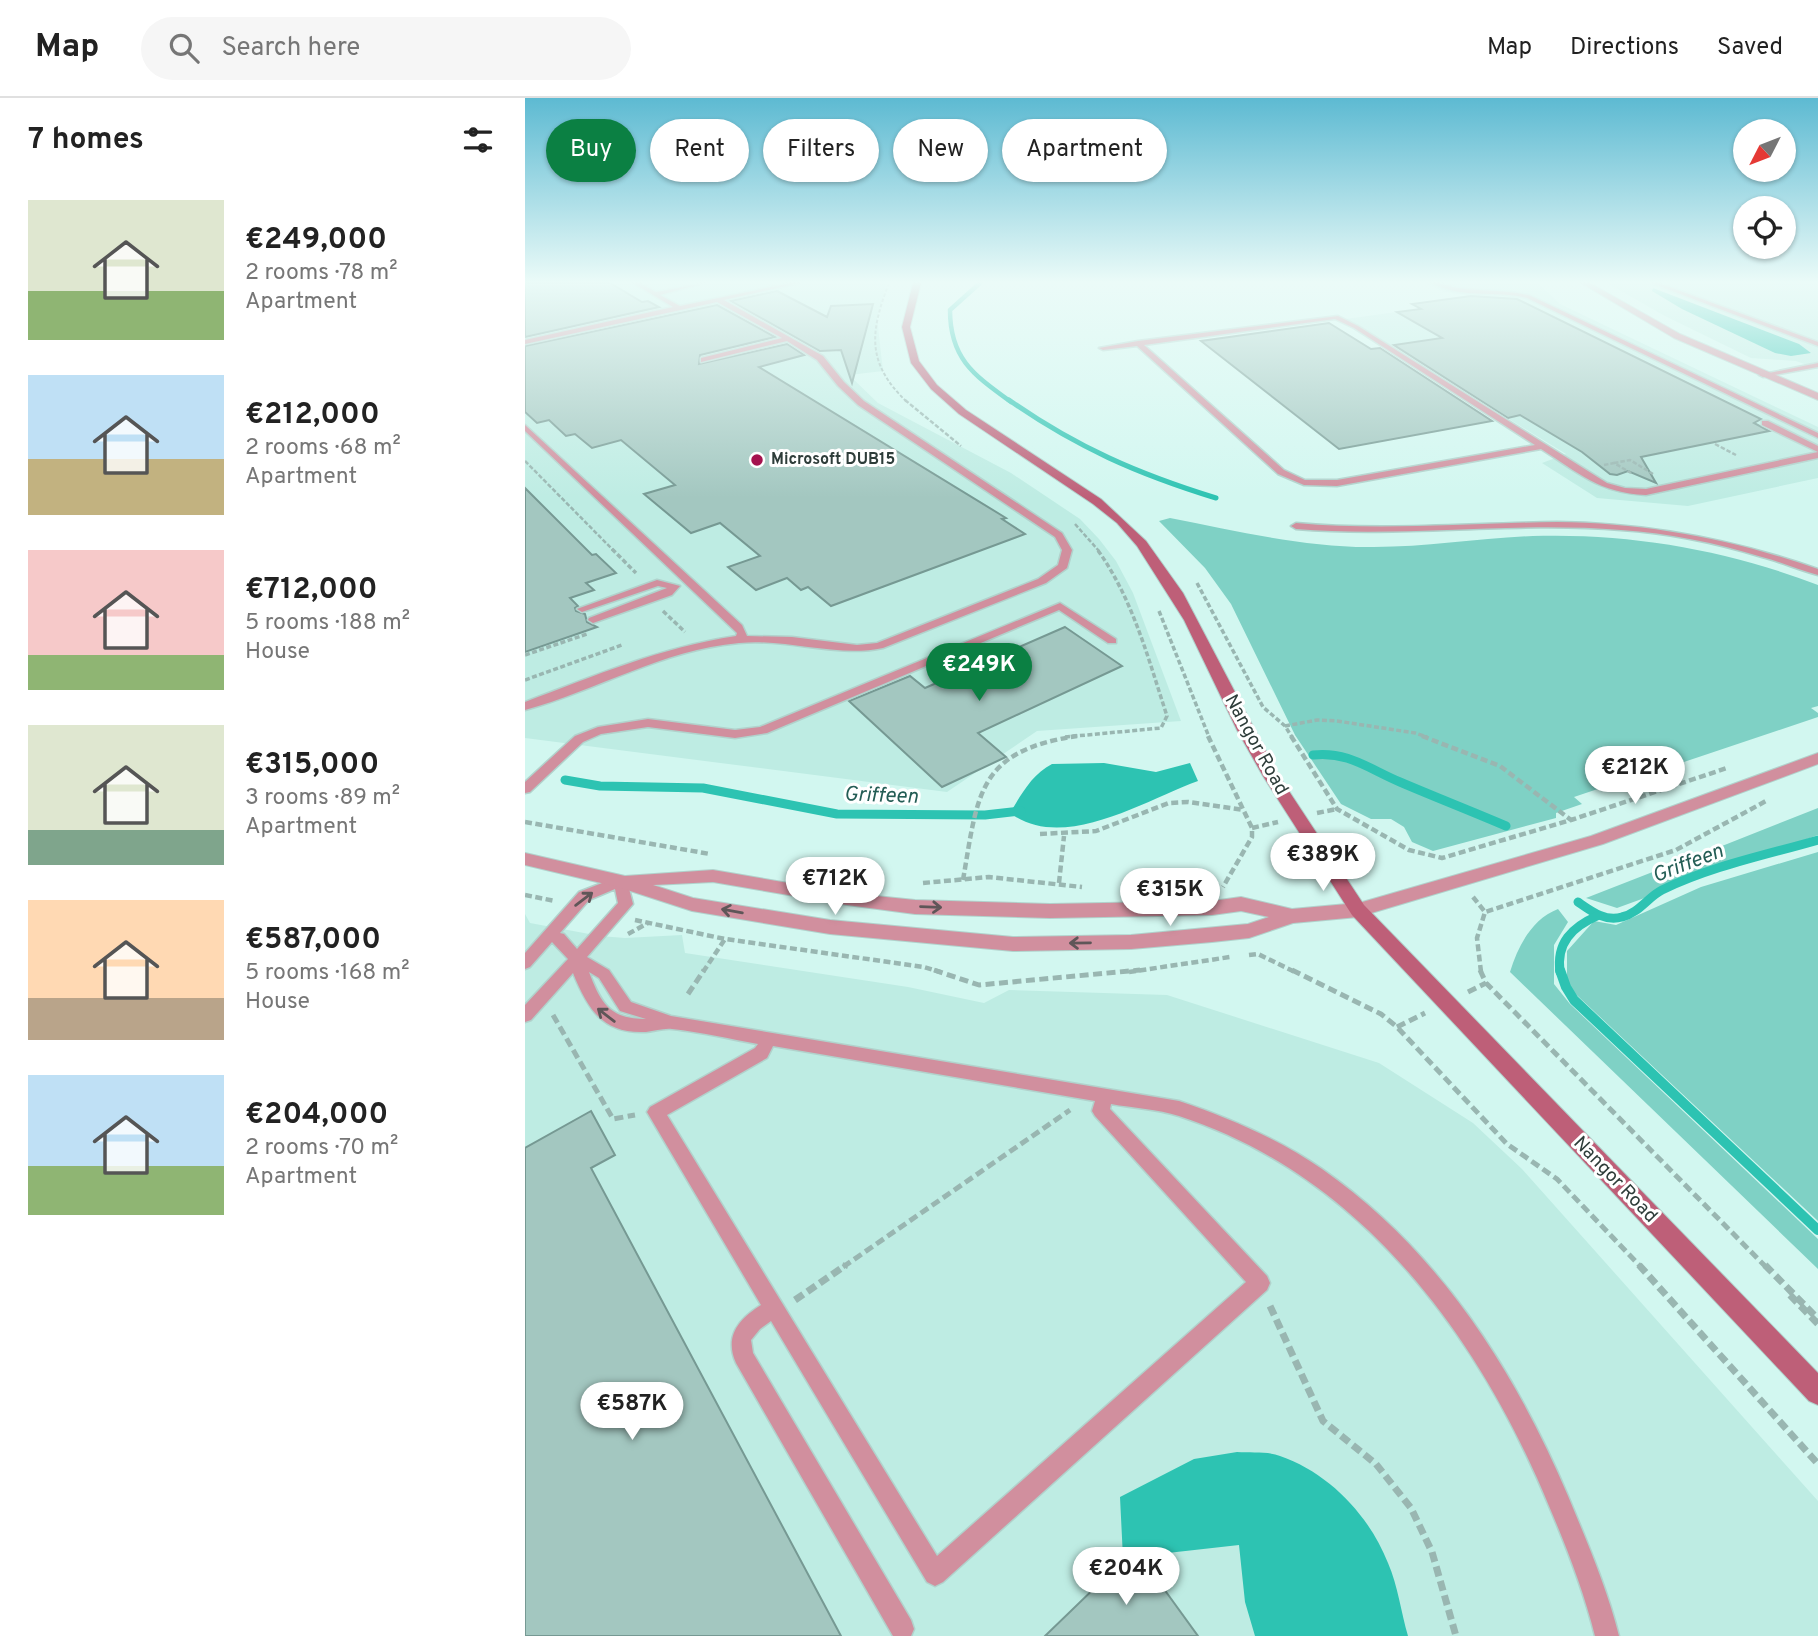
<!DOCTYPE html>
<meta charset="utf-8">
<style>
:root{--surface:#fff;--page:#f6f6f6;--text:#222;--muted:#767676;--line:#e0e0e0;--accent:#0b8043}
body{margin:0;font-family:Overpass,sans-serif;background:var(--page);color:var(--text);height:100vh;display:flex;flex-direction:column;font-size:26px;white-space:nowrap}
*{box-sizing:border-box;margin:0}
p{font-size:23px;color:var(--muted)}
.icon{flex:none;width:38px;height:38px;fill:none;stroke:currentColor;stroke-width:2;stroke-linecap:round;stroke-linejoin:round}
.map{position:relative;flex:1;overflow:hidden}
.sheet{display:flex;flex-direction:column;background:var(--surface);width:525px}
.sheet>*{flex:none}
.top-card{position:absolute;left:21px;top:21px;width:665px;height:63px;display:flex;gap:14px}
.needle{width:46px;rotate:228deg}
.tools{position:absolute;left:1208px;top:21px;display:grid;gap:14px}
.tools a{display:grid;place-items:center;width:63px;height:63px;border-radius:50%;background:var(--surface);box-shadow:0 2px 5px #0004;font-size:35px}
.price{position:absolute;translate:-50% -60px;padding:0 16px;border-radius:24px;background:#fff;color:#222;font-size:23px;line-height:46px;filter:drop-shadow(0 2px 4px #0008)}
.price::after{content:'';position:absolute;left:50%;top:42px;width:21px;height:16px;margin-left:-10px;background:inherit;clip-path:polygon(0 0,100% 0,50% 100%)}
.price.current{background:var(--accent);color:#fff}
ul{padding:0;list-style:none}
li{display:flex;align-items:center;gap:21px;height:175px;padding:0 28px}
li span{display:grid;place-items:center;flex:none;width:196px;height:140px;border-radius:0px;color:#555}
li>.icon{margin-inline-start:auto}
span .icon{width:84px;height:84px;fill:#fffc;stroke-width:1}
li b{font-size:30px}
h2{display:flex;justify-content:space-between;align-items:center;height:84px;padding:0 28px;font-size:30px}
.chip{padding:0 24px;border-radius:32px;background:var(--surface);box-shadow:0 2px 5px #0004;font-size:24px;line-height:63px}
.chip.current{background:var(--accent);color:#fff}
header{display:flex;align-items:center;gap:42px;box-sizing:border-box;height:98px;padding:0 35px;background:var(--surface);border-bottom:2px solid var(--line)}
header strong{font-size:33px}
nav{display:flex;gap:38px;margin-inline-start:auto;font-size:24px}
.search{width:490px;height:63px;background:var(--page);display:flex;align-items:center;gap:18px;box-sizing:border-box;padding:0 24px;border-radius:38px;color:var(--muted);font-size:26px}
main{display:flex;flex:1;min-height:0}
.map>svg:first-child{display:block}
.built{fill:#beece3}
.green{fill:#7fd1c5}
.water{fill:#2dc3b2}
.lines{fill:none;stroke-linecap:round;stroke-linejoin:round}
.stream-far3{stroke:#2dc3b2;stroke-width:4.5}
.stream-far2{stroke:#2dc3b2;stroke-width:5}
.stream-far1{stroke:#2dc3b2;stroke-width:9}
.stream{stroke:#2dc3b2;stroke-width:10}
.building{fill:#a3c7c0;stroke:#769993;stroke-width:2}
.service-casing{stroke:#b1d2cc;stroke-width:3}
.minor-casing{stroke:#b1d2cc;stroke-width:2}
.tertiary-casing{stroke:#b1d2cc;stroke-width:2}
.secondary-casing{stroke:#b1d2cc;stroke-width:2}
.path-far5{stroke:#99b6b1;stroke-width:2;stroke-dasharray:3.5 2;stroke-linecap:butt}
.path-far4{stroke:#99b6b1;stroke-width:2.5;stroke-dasharray:4.5 2;stroke-linecap:butt}
.path-far3{stroke:#99b6b1;stroke-width:3.5;stroke-dasharray:5 2.5;stroke-linecap:butt}
.path-far2{stroke:#99b6b1;stroke-width:4.5;stroke-dasharray:7 3.5;stroke-linecap:butt}
.path-far1{stroke:#99b6b1;stroke-width:5;stroke-dasharray:9 4.5;stroke-linecap:butt}
.path{stroke:#99b6b1;stroke-width:7;stroke-dasharray:10 5;stroke-linecap:butt}
.service{fill:#d18f9e;fill-rule:evenodd}
.minor{fill:#d18f9e;fill-rule:evenodd}
.tertiary{fill:#d18f9e;fill-rule:evenodd}
.secondary{fill:#be5f78;fill-rule:evenodd}
.oneway{stroke:#5f5658}
.poi-dot{fill:#a5124e;stroke:#fff;stroke-width:2.5}
.labels{text-anchor:middle;dominant-baseline:central;stroke-width:6;stroke-linejoin:round;paint-order:stroke}
.far-poi-label{font-size:16px;font-weight:bold;fill:#2e3d3a;stroke:#fff;text-anchor:start}
.street-label{font-size:19px;fill:#2e3d3a;stroke:#fff}
.water-label{font-size:21px;font-style:italic;fill:#245d55;stroke:#fff}
</style>
<header>
<strong>Map</strong>
<div class="search"><svg class="icon" aria-label="search" viewBox="0 0 24 24"><circle cx="10" cy="10" r="6"/><path d="M15 15l6 6"/></svg>Search here</div>
<nav><a>Map</a><a>Directions</a><a>Saved</a></nav>
</header>
<main>
<section class="sheet">
<h2>7 homes<svg class="icon" aria-label="filters" viewBox="0 0 24 24"><path d="M4 7h16M4 17h16"/><circle cx="9" cy="7" r="2"/><circle cx="15" cy="17" r="2"/></svg></h2>
<ul>
<li><span style="background:linear-gradient(#dfe7d0 65%,#8fb573 0)"><svg class="icon" aria-label="home" viewBox="0 0 24 24"><path d="M3 11l9-7 9 7M6 9v11h12V9"/></svg></span><div><b>€249,000</b><p>2 rooms · 78 m²</p><p>Apartment</p></div></li>
<li><span style="background:linear-gradient(#bfe0f5 60%,#c2b280 0)"><svg class="icon" aria-label="home" viewBox="0 0 24 24"><path d="M3 11l9-7 9 7M6 9v11h12V9"/></svg></span><div><b>€212,000</b><p>2 rooms · 68 m²</p><p>Apartment</p></div></li>
<li><span style="background:linear-gradient(#f6c9c9 75%,#8fb573 0)"><svg class="icon" aria-label="home" viewBox="0 0 24 24"><path d="M3 11l9-7 9 7M6 9v11h12V9"/></svg></span><div><b>€712,000</b><p>5 rooms · 188 m²</p><p>House</p></div></li>
<li><span style="background:linear-gradient(#dfe7d0 75%,#7fa58c 0)"><svg class="icon" aria-label="home" viewBox="0 0 24 24"><path d="M3 11l9-7 9 7M6 9v11h12V9"/></svg></span><div><b>€315,000</b><p>3 rooms · 89 m²</p><p>Apartment</p></div></li>
<li><span style="background:linear-gradient(#ffd9b3 70%,#b9a48a 0)"><svg class="icon" aria-label="home" viewBox="0 0 24 24"><path d="M3 11l9-7 9 7M6 9v11h12V9"/></svg></span><div><b>€587,000</b><p>5 rooms · 168 m²</p><p>House</p></div></li>
<li><span style="background:linear-gradient(#bfe0f5 65%,#8fb573 0)"><svg class="icon" aria-label="home" viewBox="0 0 24 24"><path d="M3 11l9-7 9 7M6 9v11h12V9"/></svg></span><div><b>€204,000</b><p>2 rooms · 70 m²</p><p>Apartment</p></div></li>
</ul>
</section>
<div class="map">
<svg width="1293" height="1538" viewBox="0 0 1293 1538">
<rect width="100%" height="100%" fill="#d2f7f0"/>
<g class="built">
<path d="M 0,185 L 362,185 L 352,220 L 358,273 L 324,277 L 353,305 L 486,375 L 555,421 L 574,441 L 591,463 L 608,495 L 656,623 L 512,633 L 422,694 L 0,640 Z"/>
<path d="M 900,185 L 1013,185 L 1035,206 L 1293,329 L 1293,380 L 1163,408 L 1072,400 L 1017,365 L 1041,356 L 821,221 L 950,203 L 940,197 L 919,194 Z"/>
<path d="M 1082,185 L 1293,185 L 1293,271 L 1271,263 L 1226,260 L 1140,218 Z"/>
<path d="M 0,816 L 5,825 L 75,838 L 100,840 L 157,837 L 160,855 L 383,889 L 459,905 L 484,892 L 642,897 L 854,965 L 948,1025 L 997,1071 L 1293,1403 L 1293,1538 L 0,1538 Z"/>
</g>
<g class="green">
<path d="M 645,420 C 712,433 781,450 849,449 C 902,449 955,440 1008,438 C 1106,435 1202,452 1293,487 L 1293,608 L 1286,610 L 1293,615 L 1293,619 L 1150,667 L 1145,663 L 1119,670 L 1123,674 L 1049,699 L 1057,706 L 1031,715 L 1031,720 L 908,753 L 887,744 L 879,729 L 866,721 L 846,721 L 816,706 L 770,637 L 706,506 L 680,470 L 634,423 Z"/>
<path d="M 1293,710 L 1293,737 L 1092,810 L 1061,800 L 1143,768 L 1170,770 L 1189,764 L 1197,748 Z"/>
<path d="M 1293,754 L 1293,1123 L 1042,888 L 1042,853 L 1069,823 L 1091,827 L 1176,789 Z"/>
<path d="M 1033,811 L 1043,824 L 1029,847 L 1029,886 L 1045,906 L 1293,1141 L 1293,1171 L 985,874 C 993,848 1007,821 1033,811 Z"/>
</g>
<g class="water">
<path d="M 1128,190 L 1274,246 L 1286,255 L 1266,258 L 1250,255 L 1157,211 L 1127,193 Z"/>
<path d="M 579,665 L 631,674 L 665,665 L 673,683 C 620,702 538,755 485,715 C 496,697 507,676 527,666 Z"/>
<path d="M 712,1354 C 726,1355 743,1353 755,1358 C 804,1375 844,1417 863,1465 C 873,1488 876,1514 883,1538 L 730,1538 L 720,1504 L 714,1447 L 598,1460 L 595,1399 L 669,1361 Z"/>
</g>
<g class="lines">
<path class="stream-far3" d="M 455,185 L 425,212 C 425,261 449,277 486,304"/>
<path class="stream-far2" d="M 484,302 C 551,349 613,376 691,400"/>
<g class="stream-far1">
<path d="M 788,657 C 823,653 844,671 875,684 C 910,699 946,713 981,728"/>
<path d="M 40,682 L 75,688 L 178,690 L 312,716 L 460,717 L 496,713"/>
<path d="M 1053,804 C 1066,813 1080,824 1097,819 C 1114,815 1123,799 1137,792 C 1186,768 1241,757 1293,742"/>
<path d="M 1035,874 C 1031,845 1047,829 1072,818"/>
</g>
<path class="stream" d="M 1035,872 L 1041,889 L 1049,902 L 1293,1132"/>
</g>
<g class="building">
<path d="M 0,185 L 85,185 L 117,204 L 123,203 L 134,209 L 0,239 Z"/>
<path d="M 252,193 L 302,219 L 306,208 L 348,206 L 327,285 L 316,252 L 295,253 L 206,203 Z"/>
<path d="M 946,198 L 992,201 L 1236,321 L 1229,325 L 1244,333 L 1116,359 L 1131,385 L 1103,373 L 1092,377 L 1085,376 L 1057,354 L 995,317 L 983,320 L 869,247 L 917,240 L 872,214 L 896,211 L 887,206 Z"/>
<path d="M 192,207 L 250,239 L 175,257 L 174,266 L 262,246 L 279,257 L 234,269 L 481,420 L 477,421 L 500,436 L 306,508 L 283,489 L 276,492 L 262,480 L 231,492 L 203,469 L 235,458 L 195,425 L 166,435 L 119,396 L 150,387 L 96,342 L 67,350 L 50,336 L 41,338 L 24,322 L 12,325 L 0,314 L 0,248 Z"/>
<path d="M 804,225 L 846,251 L 855,250 L 967,323 L 814,351 L 676,243 Z"/>
<path d="M 0,390 L 67,457 L 71,456 L 91,475 L 61,485 L 69,492 L 45,500 L 53,508 L 50,510 L 51,513 L 60,516 L 62,524 L 72,529 L 0,554 Z"/>
<path d="M 540,529 L 597,568 L 453,635 L 481,659 L 417,689 L 324,603 L 385,578 L 400,590 Z"/>
<path d="M 66,1013 L 90,1057 L 66,1070 L 316,1538 L 0,1538 L 0,1050 Z"/>
<path d="M 610,1451 L 673,1538 L 520,1538 Z"/>
</g>
<g class="lines">
<defs>
<g id="service">
<path d="M 108,185 L 115,185 L 131,194 L 179,185 L 135,197 L 155,208 L 265,185 L 275,185 L 199,202 L 298,258 L 319,284 L 339,303 L 537,435 L 547,452 L 542,470 L 521,485 L 358,550 C 312,560 261,540 214,545 C 137,552 73,592 0,612 L 0,604 C 69,578 137,549 211,538 L 212,535 L 0,333 L 0,327 L 217,527 L 222,538 L 267,539 L 332,547 L 352,545 L 513,481 L 533,467 L 537,452 L 530,439 L 333,307 L 313,288 L 292,262 L 262,243 L 176,264 L 176,260 L 257,240 L 192,204 L 0,246 L 0,242 L 148,209 Z"/>
<path d="M 907,185 C 916,184 924,189 934,190 C 958,194 982,191 1006,198 L 1293,335 L 1293,340 L 1002,200 C 971,192 935,201 907,185 Z"/>
<path d="M 1126,185 L 1134,185 L 1293,244 L 1293,248 Z"/>
<path d="M 813,218 L 833,228 L 1082,385 L 1100,390 L 1121,391 L 1293,354 L 1293,360 L 1121,397 C 1074,395 1054,375 1016,351 L 812,388 L 779,387 L 753,376 L 612,248 L 578,252 L 574,250 L 613,243 ZM 810,221 L 829,230 L 1010,347 L 812,382 L 780,382 L 759,372 L 619,247 Z"/>
<path d="M 1293,265 L 1293,269 L 1238,279 L 1234,277 Z"/>
<path d="M 1237,323 L 1243,323 L 1293,348 L 1293,354 L 1237,327 Z"/>
<path d="M 1032,424 C 1122,425 1207,441 1293,471 L 1293,477 C 1274,472 1256,464 1237,459 C 1191,445 1144,435 1096,432 C 988,423 879,440 771,431 L 766,428 L 771,425 C 858,433 944,425 1032,424 Z"/>
<path d="M 132,482 L 155,488 L 147,497 L 68,525 L 63,522 L 64,520 L 142,490 L 133,488 L 57,514 L 52,511 Z"/>
<path d="M 535,505 L 591,541 L 591,545 L 583,545 L 534,512 L 242,635 L 210,640 L 123,629 L 76,636 L 58,644 L 5,694 L 0,695 L 0,684 L 50,638 L 73,629 L 123,621 L 210,632 L 235,629 Z"/>
<path d="M 95,778 L 102,783 L 108,806 L 62,859 L 84,872 L 106,904 L 146,918 L 654,1003 C 704,1020 754,1041 797,1071 C 913,1152 989,1271 1043,1398 C 1062,1444 1082,1490 1094,1538 L 1070,1538 C 1059,1494 1042,1450 1024,1408 C 954,1238 836,1077 654,1018 C 633,1011 608,1010 586,1006 L 585,1011 L 742,1178 L 745,1185 L 742,1192 L 418,1484 L 410,1488 L 402,1484 L 246,1223 L 235,1231 L 226,1242 L 228,1255 L 386,1522 L 389,1531 L 386,1538 L 368,1538 L 211,1265 C 199,1238 214,1221 236,1207 L 122,1014 L 125,1009 L 230,950 L 233,946 C 205,941 176,934 147,931 C 139,930 130,933 121,934 C 77,936 63,911 48,875 L 6,922 L 0,924 L 0,907 L 43,861 L 27,844 L 5,869 L 0,871 L 0,855 L 54,794 ZM 90,791 L 93,805 L 52,851 L 39,836 L 35,835 L 64,802 ZM 64,874 L 74,880 L 95,913 L 121,921 C 85,921 76,906 64,874 ZM 248,948 L 570,1003 L 567,1013 L 570,1018 L 721,1184 L 412,1458 L 142,1017 L 242,960 Z"/>
</g>
<g id="minor">
<path d="M 1056,185 L 1065,185 L 1155,236 L 1293,295 L 1293,302 L 1149,240 Z"/>
<path d="M 0,755 L 100,778 L 188,772 L 322,795 L 390,802 L 525,806 L 687,803 L 716,799 L 767,811 L 833,805 L 839,807 L 842,812 L 839,817 L 833,819 L 768,825 L 724,840 L 687,844 L 606,851 L 488,853 L 305,836 L 167,813 L 93,789 L 0,767 ZM 188,784 L 322,807 L 390,816 L 525,820 L 687,817 L 716,813 L 744,819 L 723,826 L 606,837 L 488,839 L 305,822 L 168,800 L 128,787 Z"/>
</g>
<path id="tertiary" d="M 1293,655 L 1293,666 L 1078,746 L 833,819 L 827,817 L 824,812 L 827,807 L 1066,738 Z"/>
<path id="secondary" d="M 388,185 L 396,185 L 385,229 L 394,263 L 412,287 L 441,312 L 576,401 L 621,443 L 658,495 L 754,678 L 839,807 L 1293,1275 L 1293,1307 L 1284,1303 L 827,817 L 738,678 L 712,632 L 659,522 L 612,448 L 592,425 L 568,406 L 434,316 L 406,291 L 386,265 L 377,229 Z"/>
</defs>
<use href="#service" class="service-casing"/>
<use href="#minor" class="minor-casing"/>
<use href="#tertiary" class="tertiary-casing"/>
<use href="#secondary" class="secondary-casing"/>
<path class="path-far5" d="M 364,185 C 345,234 341,265 382,304"/>
<g class="path-far4">
<path d="M 380,302 L 436,348"/>
<path d="M 1190,346 L 1211,357"/>
<path d="M 0,363 L 89,453"/>
<path d="M 1089,365 L 1105,362 L 1128,376"/>
<path d="M 1079,367 L 1089,365 L 1106,375"/>
<path d="M 550,426 L 574,453"/>
</g>
<g class="path-far3">
<path d="M 87,451 L 111,475"/>
<path d="M 672,485 L 738,609 L 760,628 L 767,639"/>
<path d="M 138,513 L 160,534"/>
<path d="M 634,513 L 684,639"/>
<path d="M 0,557 L 62,536"/>
<path d="M 0,582 L 97,547"/>
<path d="M 760,628 L 792,622 L 812,623 L 890,635 L 902,639"/>
<path d="M 540,639 L 636,630 L 642,618 C 623,560 608,501 572,451"/>
</g>
<g class="path-far2">
<path d="M 683,638 L 727,730 L 727,739 L 698,789"/>
<path d="M 766,638 L 812,711 L 884,752 L 917,760 L 1046,722 L 1202,670"/>
<path d="M 897,638 L 975,668 L 1046,722"/>
<path d="M 792,715 L 812,711"/>
<path d="M 0,724 L 185,756"/>
<path d="M 727,730 L 753,724"/>
<path d="M 515,736 L 571,733 L 644,705 L 663,704 L 719,712"/>
<path d="M 438,782 C 453,696 452,653 552,638"/>
<path d="M 398,785 L 464,779 L 557,789"/>
<path d="M 534,785 L 539,738"/>
<path d="M 0,797 L 30,803"/>
<path d="M 948,799 L 960,814"/>
<path d="M 110,822 L 200,841 L 399,869 L 415,874"/>
<path d="M 103,836 L 123,825"/>
<path d="M 724,857 L 733,856 L 770,874"/>
<path d="M 178,874 L 200,841"/>
<path d="M 604,874 L 705,859"/>
<path d="M 956,874 L 952,840 L 960,814 L 1151,752 L 1241,703"/>
</g>
<g class="path-far1">
<path d="M 409,872 L 454,887 L 615,872"/>
<path d="M 767,872 L 856,916 L 872,929 L 982,1046 L 1032,1081 L 1116,1169"/>
<path d="M 955,872 L 961,885 L 1241,1169"/>
<path d="M 943,894 L 961,885"/>
<path d="M 163,896 L 179,872"/>
<path d="M 28,917 L 88,1021 L 110,1017"/>
<path d="M 872,929 L 900,915"/>
<path d="M 318,1169 L 545,1012"/>
</g>
<g class="path">
<path d="M 1114,1167 L 1293,1366"/>
<path d="M 1240,1167 L 1293,1221"/>
<path d="M 1265,1197 L 1293,1226"/>
<path d="M 270,1202 L 321,1167"/>
<path d="M 745,1208 L 798,1323 L 851,1366 L 886,1410 L 907,1454 L 931,1538"/>
</g>
<use href="#service" class="service"/>
<use href="#minor" class="minor"/>
<use href="#tertiary" class="tertiary"/>
<use href="#secondary" class="secondary"/>
</g>
<defs><path id="oneway-shaft" d="M-6 0H5M1.5-3L5.5 0L1.5 3" fill="none" stroke-width="1.6" stroke-linecap="round" stroke-linejoin="round" transform="scale(1.75)"/></defs>
<g class="oneway">
<use href="#oneway-shaft" transform="translate(59 801) rotate(-37)"/>
<use href="#oneway-shaft" transform="translate(406 809) rotate(2)"/>
<use href="#oneway-shaft" transform="translate(207 813) rotate(-170)"/>
<use href="#oneway-shaft" transform="translate(555 845) rotate(179)"/>
<use href="#oneway-shaft" transform="translate(81 917) rotate(-142)"/>
</g>
<linearGradient id="sky" x2="0" y2="1"><stop stop-color="#5dbad2"/><stop offset="0.46" stop-color="#ebfbf8"/><stop offset="1" stop-color="#ebfbf8" stop-opacity="0"/></linearGradient>
<rect width="1293" height="400" fill="url(#sky)"/>
<circle class="poi-dot" cx="232" cy="362" r="7"/>
<g class="labels">
<g class="far-poi-label">
<text x="246" y="362">Microsoft DUB15</text>
</g>
<g class="street-label">
<text transform="translate(731 647) rotate(61)">Nangor Road</text>
<text transform="translate(1090 1082) rotate(46)">Nangor Road</text>
</g>
<g class="water-label">
<text transform="translate(356 698) rotate(2)">Griffeen</text>
<text transform="translate(1163 766) rotate(-21)">Griffeen</text>
</g>
</g>
</svg>
<div class="tools">
<a><svg class="needle" viewBox="-14 -14 28 28"><path d="M0-13l5 13h-10z" fill="#e53935"/><path d="M0 13l5-13h-10z" fill="#767676"/></svg></a>
<a><svg class="icon" aria-label="locate" viewBox="0 0 24 24"><circle cx="12" cy="12" r="6"/><path d="M12 2v4M12 18v4M2 12h4M18 12h4"/></svg></a>
</div>
<b class="price current" style="left:454px;top:605px">€249K</b>
<b class="price" style="left:1110px;top:708px">€212K</b>
<b class="price" style="left:798px;top:795px">€389K</b>
<b class="price" style="left:310px;top:819px">€712K</b>
<b class="price" style="left:645px;top:830px">€315K</b>
<b class="price" style="left:107px;top:1344px">€587K</b>
<b class="price" style="left:601px;top:1509px">€204K</b>
<div class="top-card">
<a class="chip current">Buy</a>
<a class="chip">Rent</a>
<a class="chip">Filters</a>
<a class="chip">New</a>
<a class="chip">Apartment</a>
</div>
</div>
</main>
